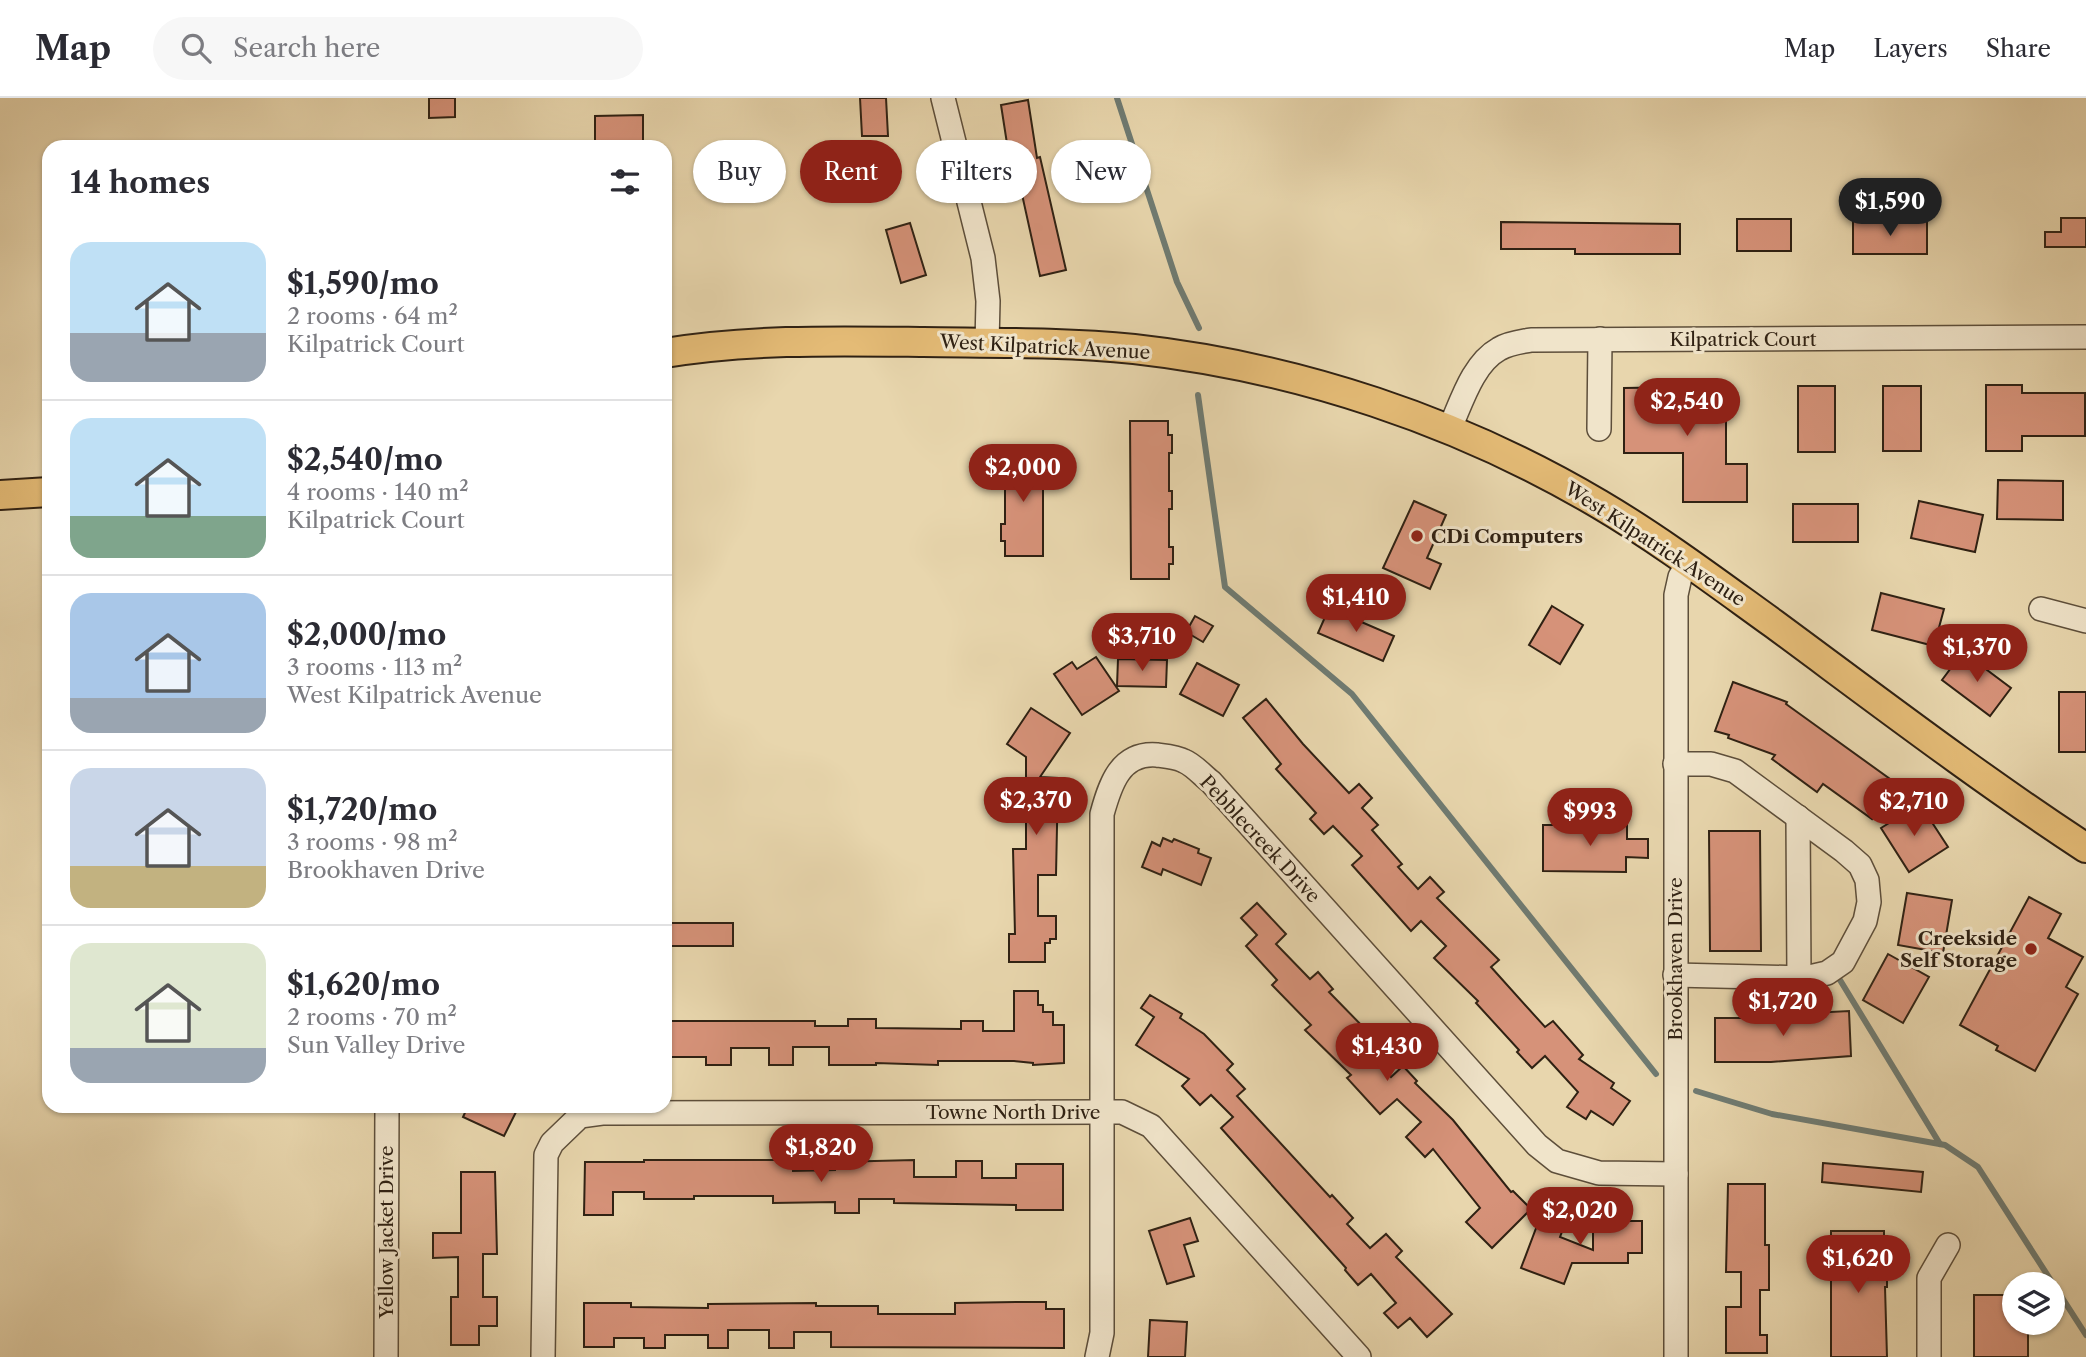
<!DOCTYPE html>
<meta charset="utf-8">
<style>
:root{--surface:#fff;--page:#f7f7f7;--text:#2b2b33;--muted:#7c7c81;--line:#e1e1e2;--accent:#8f2418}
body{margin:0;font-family:"Libre Caslon Text",serif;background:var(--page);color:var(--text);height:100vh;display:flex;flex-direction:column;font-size:26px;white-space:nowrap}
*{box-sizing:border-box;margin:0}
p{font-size:23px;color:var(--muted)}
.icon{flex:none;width:38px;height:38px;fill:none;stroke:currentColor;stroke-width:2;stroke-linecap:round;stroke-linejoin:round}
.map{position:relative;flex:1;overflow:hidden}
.panel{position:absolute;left:42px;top:42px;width:630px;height:973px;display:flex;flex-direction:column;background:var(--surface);border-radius:21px;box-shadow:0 2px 5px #0004}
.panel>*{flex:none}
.hud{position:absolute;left:693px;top:42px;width:665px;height:63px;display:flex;gap:14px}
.fabs{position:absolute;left:2002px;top:1174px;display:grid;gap:14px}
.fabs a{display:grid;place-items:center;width:63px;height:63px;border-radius:50%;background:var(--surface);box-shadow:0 2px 5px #0004;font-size:35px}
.price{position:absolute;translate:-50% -60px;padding:0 16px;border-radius:24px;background:var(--accent);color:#fff;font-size:23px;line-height:46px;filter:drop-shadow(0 2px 4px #0008)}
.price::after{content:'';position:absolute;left:50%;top:42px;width:21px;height:16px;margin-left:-10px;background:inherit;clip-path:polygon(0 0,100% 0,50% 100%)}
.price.active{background:#222;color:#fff}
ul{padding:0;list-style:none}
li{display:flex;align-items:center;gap:21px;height:175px;padding:0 28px}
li+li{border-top:2px solid var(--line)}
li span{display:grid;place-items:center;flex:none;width:196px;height:140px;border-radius:21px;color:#555}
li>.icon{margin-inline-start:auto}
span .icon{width:84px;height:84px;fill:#fffc;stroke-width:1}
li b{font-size:30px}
h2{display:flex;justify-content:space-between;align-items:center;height:84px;padding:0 28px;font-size:30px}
.pill{padding:0 24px;border-radius:32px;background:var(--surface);box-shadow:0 2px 5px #0004;font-size:24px;line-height:63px}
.pill.active{background:var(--accent);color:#fff}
header{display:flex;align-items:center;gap:42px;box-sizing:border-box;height:98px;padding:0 35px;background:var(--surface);border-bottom:2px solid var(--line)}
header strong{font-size:33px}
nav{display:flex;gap:38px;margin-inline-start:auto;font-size:24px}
.search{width:490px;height:63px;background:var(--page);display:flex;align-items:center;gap:18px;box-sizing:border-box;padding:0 24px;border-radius:38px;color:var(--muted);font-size:26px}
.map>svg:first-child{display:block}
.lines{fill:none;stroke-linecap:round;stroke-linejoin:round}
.stream{stroke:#6f7b72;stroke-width:6}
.building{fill:#d69279;stroke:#2f2113;stroke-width:2}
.minor-casing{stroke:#5d4e3a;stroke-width:26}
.major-casing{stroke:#2f2113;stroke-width:32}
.minor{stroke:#f0e4ca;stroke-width:23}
.major{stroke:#e4bb76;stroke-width:28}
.poi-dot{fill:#8f2418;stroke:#f0e4ca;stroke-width:2.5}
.labels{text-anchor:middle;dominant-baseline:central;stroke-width:6;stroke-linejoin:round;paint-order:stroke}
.street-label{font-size:19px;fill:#2f2113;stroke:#f0e4ca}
.poi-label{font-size:19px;font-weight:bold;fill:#2f2113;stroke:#f0e4ca;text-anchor:start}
</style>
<header>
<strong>Map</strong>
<div class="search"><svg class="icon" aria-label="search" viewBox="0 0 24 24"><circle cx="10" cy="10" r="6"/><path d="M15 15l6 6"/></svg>Search here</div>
<nav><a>Map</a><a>Layers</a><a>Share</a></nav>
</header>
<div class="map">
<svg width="2086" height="1259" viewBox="0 0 2086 1259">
<rect width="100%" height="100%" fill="#e8d6ad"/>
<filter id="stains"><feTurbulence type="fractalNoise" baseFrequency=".00286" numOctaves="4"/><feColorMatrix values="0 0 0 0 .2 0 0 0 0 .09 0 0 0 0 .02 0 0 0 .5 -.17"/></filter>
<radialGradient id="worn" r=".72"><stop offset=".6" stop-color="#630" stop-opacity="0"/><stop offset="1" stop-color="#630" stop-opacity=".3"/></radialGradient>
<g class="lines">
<g class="stream">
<path d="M 1117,0 L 1177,184 L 1199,230"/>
<path d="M 1198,297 L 1225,489 L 1352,596 L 1656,976"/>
<path d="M 1840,882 L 1940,1046"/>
<path d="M 1696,993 L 1772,1016 L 1945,1047 L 1978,1069 L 2086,1237"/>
</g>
</g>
<g class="building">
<path d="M 429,0 L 455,0 L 455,19 L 429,20 Z"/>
<path d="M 860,0 L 886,0 L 888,38 L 862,38 Z"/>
<path d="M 1028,2 L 1037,60 L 1040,59 L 1066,172 L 1040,178 L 1012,51 L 1008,52 L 1001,7 Z"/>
<path d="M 643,17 L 643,49 L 595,49 L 595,18 Z"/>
<path d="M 2061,120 L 2086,120 L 2086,149 L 2045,149 L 2045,134 L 2061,134 Z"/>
<rect x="1737" y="121" width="54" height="32"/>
<rect x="1853" y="123" width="74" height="33"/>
<path d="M 1501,124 L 1680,126 L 1680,156 L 1575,156 L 1575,151 L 1501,151 Z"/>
<path d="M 910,125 L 926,177 L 901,185 L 886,132 Z"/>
<path d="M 1986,287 L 2022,287 L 2022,295 L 2085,295 L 2085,338 L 2022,338 L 2022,353 L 1986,353 Z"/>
<rect x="1798" y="288" width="37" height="66"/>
<rect x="1883" y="288" width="38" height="65"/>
<path d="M 1687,289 L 1726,289 L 1726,366 L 1747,366 L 1747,404 L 1683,404 L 1683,355 L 1624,355 L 1624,290 Z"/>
<path d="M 1130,323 L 1168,323 L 1168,337 L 1172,337 L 1172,355 L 1169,355 L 1169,393 L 1172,393 L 1172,411 L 1169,411 L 1169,449 L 1173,449 L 1173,466 L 1169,466 L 1169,481 L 1131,481 Z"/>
<path d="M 1005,355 L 1043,355 L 1043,458 L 1005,458 L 1005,443 L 1001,443 L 1001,426 L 1005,426 L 1005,388 L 1001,388 L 1001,370 L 1005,370 Z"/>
<path d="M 1998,382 L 2063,383 L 2063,422 L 1997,421 Z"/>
<path d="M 1414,403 L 1446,417 L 1427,460 L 1441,466 L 1430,491 L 1383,470 Z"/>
<path d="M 1919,403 L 1983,417 L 1975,454 L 1911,440 Z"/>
<rect x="1793" y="406" width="65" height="38"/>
<path d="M 1881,495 L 1944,511 L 1934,548 L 1872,532 Z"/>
<path d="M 1552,508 L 1583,527 L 1560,566 L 1529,547 Z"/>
<path d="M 1329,510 L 1394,538 L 1383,563 L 1318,535 Z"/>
<path d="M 1195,518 L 1213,528 L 1203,544 L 1186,534 Z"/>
<path d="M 1963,554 L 2011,590 L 1990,618 L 1942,582 Z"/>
<path d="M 1096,559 L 1119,593 L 1082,617 L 1054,576 L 1072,564 L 1077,571 Z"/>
<path d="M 1118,561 L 1167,562 L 1166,589 L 1117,588 Z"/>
<path d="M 1197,565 L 1239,587 L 1223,618 L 1180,596 Z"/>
<path d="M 1733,584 L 1787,604 L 1786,606 L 1897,686 L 1872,721 L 1823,686 L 1817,694 L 1772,661 L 1775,657 L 1728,640 L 1729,637 L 1715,633 Z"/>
<rect x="2059" y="594" width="27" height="60"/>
<path d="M 1266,601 L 1303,646 L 1349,695 L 1359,686 L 1372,700 L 1362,710 L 1378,727 L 1372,732 L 1402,766 L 1398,769 L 1418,791 L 1430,779 L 1444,794 L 1437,800 L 1499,862 L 1491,869 L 1545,929 L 1553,923 L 1583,957 L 1579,961 L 1614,985 L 1611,990 L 1630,1003 L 1613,1027 L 1591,1013 L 1586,1021 L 1567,1009 L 1578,994 L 1545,958 L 1532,970 L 1517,954 L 1519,952 L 1476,905 L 1478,903 L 1434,860 L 1446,848 L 1421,823 L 1411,833 L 1352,767 L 1362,758 L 1333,728 L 1324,736 L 1310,721 L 1316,715 L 1276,671 L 1281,666 L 1243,620 Z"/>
<path d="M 1031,610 L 1070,635 L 1040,679 L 1058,680 L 1056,777 L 1038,777 L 1038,818 L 1056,818 L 1056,841 L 1050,841 L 1050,845 L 1045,845 L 1045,864 L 1009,864 L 1009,836 L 1015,836 L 1013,751 L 1026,751 L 1026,659 L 1007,646 Z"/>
<path d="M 1920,706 L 1948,749 L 1909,774 L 1881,730 Z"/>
<path d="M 1543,727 L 1627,727 L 1627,741 L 1648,741 L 1648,760 L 1626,759 L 1626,774 L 1543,773 Z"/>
<path d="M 1709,733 L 1760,733 L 1761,853 L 1710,853 Z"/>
<path d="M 1163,740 L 1172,744 L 1174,741 L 1199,751 L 1198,755 L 1211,760 L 1201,787 L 1163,771 L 1161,777 L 1142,769 L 1152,744 L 1160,748 Z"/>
<path d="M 1907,795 L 1952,802 L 1943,855 L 1898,847 Z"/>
<path d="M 2029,799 L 2061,816 L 2048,840 L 2083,859 L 2066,889 L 2078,896 L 2035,973 L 1996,952 L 1998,948 L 1960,927 Z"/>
<path d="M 1257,805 L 1286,836 L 1276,846 L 1310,881 L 1318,874 L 1333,891 L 1329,894 L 1370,936 L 1360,945 L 1391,979 L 1403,968 L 1417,983 L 1415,985 L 1453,1022 L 1511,1094 L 1513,1093 L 1531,1111 L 1492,1150 L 1466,1124 L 1480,1110 L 1433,1051 L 1425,1059 L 1406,1039 L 1421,1024 L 1397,1001 L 1380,1016 L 1347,980 L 1351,977 L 1305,932 L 1311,927 L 1272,887 L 1277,882 L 1246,848 L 1257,837 L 1241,820 Z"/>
<rect x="665" y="825" width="68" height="23"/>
<path d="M 1888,856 L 1929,879 L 1903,925 L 1863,902 Z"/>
<path d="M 1014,893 L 1038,893 L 1038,907 L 1043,907 L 1043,914 L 1053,914 L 1053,927 L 1064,927 L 1064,965 L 1033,967 L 1033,965 L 1014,963 L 938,963 L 938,967 L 876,965 L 876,967 L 829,967 L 829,949 L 793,949 L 793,967 L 769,967 L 769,950 L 731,950 L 731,967 L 706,967 L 706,959 L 665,959 L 665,923 L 815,923 L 815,928 L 848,928 L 848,921 L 876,921 L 876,930 L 961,931 L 961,923 L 983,923 L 983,933 L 1014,933 Z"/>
<path d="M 1150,897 L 1182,916 L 1180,920 L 1204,936 L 1233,966 L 1227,972 L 1245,991 L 1237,998 L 1330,1099 L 1332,1097 L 1353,1120 L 1347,1126 L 1370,1150 L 1386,1136 L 1402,1153 L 1396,1159 L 1452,1216 L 1427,1239 L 1410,1220 L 1398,1230 L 1384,1215 L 1396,1205 L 1371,1176 L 1358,1187 L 1345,1172 L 1346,1170 L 1221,1030 L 1233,1019 L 1211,997 L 1200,1007 L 1182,988 L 1189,981 L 1136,947 L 1154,919 L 1141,910 Z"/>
<path d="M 1849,913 L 1851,958 L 1771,964 L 1715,964 L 1715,920 L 1792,920 L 1792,916 Z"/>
<path d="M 468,1008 L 519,1008 L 504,1038 L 463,1019 Z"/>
<path d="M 644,1062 L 793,1062 L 793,1073 L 835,1072 L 835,1064 L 914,1062 L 914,1079 L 956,1079 L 956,1063 L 982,1063 L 982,1080 L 1016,1080 L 1016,1066 L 1063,1066 L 1063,1112 L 1016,1112 L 1016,1107 L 894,1105 L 894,1101 L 859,1101 L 859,1115 L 835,1115 L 835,1104 L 773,1105 L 773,1098 L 694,1098 L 694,1101 L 644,1101 L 644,1094 L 613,1094 L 613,1117 L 584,1117 L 585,1064 L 644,1064 Z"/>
<path d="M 1823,1065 L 1923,1074 L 1921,1094 L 1822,1084 Z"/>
<path d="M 461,1074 L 495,1074 L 497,1156 L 483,1156 L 483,1199 L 497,1199 L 497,1228 L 479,1228 L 479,1247 L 451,1247 L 451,1199 L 458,1199 L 458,1159 L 433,1160 L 433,1135 L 461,1135 Z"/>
<path d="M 1728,1086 L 1765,1086 L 1765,1147 L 1769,1147 L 1769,1192 L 1760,1192 L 1760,1237 L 1767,1237 L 1767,1255 L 1726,1255 L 1726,1209 L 1741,1209 L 1741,1174 L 1726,1174 Z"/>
<path d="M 1541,1117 L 1565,1126 L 1560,1139 L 1593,1152 L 1593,1123 L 1642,1123 L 1642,1155 L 1628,1155 L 1628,1165 L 1572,1165 L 1564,1186 L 1521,1170 Z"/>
<path d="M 1190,1120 L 1198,1143 L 1184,1147 L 1194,1178 L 1167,1186 L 1149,1133 Z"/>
<path d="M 1831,1133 L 1884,1133 L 1884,1168 L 1887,1168 L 1887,1189 L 1885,1189 L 1887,1259 L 1831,1259 Z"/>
<path d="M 1974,1197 L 2014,1197 L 2014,1225 L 2028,1225 L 2028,1259 L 1974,1259 Z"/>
<path d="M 1016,1204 L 1046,1204 L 1046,1211 L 1064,1211 L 1064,1250 L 831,1249 L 831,1234 L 794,1234 L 794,1250 L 769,1250 L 769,1232 L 728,1232 L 728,1250 L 708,1250 L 708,1237 L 665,1237 L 665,1250 L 644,1250 L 644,1240 L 614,1240 L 614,1249 L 584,1249 L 584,1205 L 631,1205 L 631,1209 L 708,1210 L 708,1206 L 816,1205 L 816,1208 L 878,1208 L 878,1216 L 955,1216 L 955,1205 Z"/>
<path d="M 1150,1222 L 1187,1224 L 1185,1259 L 1148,1259 Z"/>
</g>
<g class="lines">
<defs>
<g id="minor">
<path d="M 943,0 L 983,160 L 988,203 L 987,245"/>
<path d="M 1599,331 L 1600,241"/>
<path d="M 1449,332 C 1461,306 1472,266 1499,251 C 1509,245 1520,244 1531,242 L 2086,239"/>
<path d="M 2041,511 L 2086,523"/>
<path d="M 1798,719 L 1799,880"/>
<path d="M 1675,877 L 1805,880 L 1827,875 L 1843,864 L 1865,823 L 1869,804 L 1867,782 L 1860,767 L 1844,753 L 1735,673 L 1711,666 L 1675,666"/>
<path d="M 386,1259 L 387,1008"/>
<path d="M 543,1259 L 546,1057 L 552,1045 L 580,1018 L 602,1015 L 1103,1014 L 1122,1014 L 1151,1028 L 1359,1259"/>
<path d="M 1097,1259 L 1102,1235 L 1102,716 C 1110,687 1120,654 1157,657 C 1165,658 1177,659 1184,663 C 1194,667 1203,678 1211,684 L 1537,1047 L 1557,1063 L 1599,1075 L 1676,1076"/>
<path d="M 1676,1259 L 1676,497 L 1680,479 L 1688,465"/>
<path d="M 1929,1259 L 1929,1180 L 1948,1147"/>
</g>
<g id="major">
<path d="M 665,255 C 750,241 837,243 923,244 C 993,245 1064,244 1134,251 C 1297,269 1459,323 1599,406 C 1660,442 1717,485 1774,526 C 1877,602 1979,680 2086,750"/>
<path d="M 0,397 L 49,394"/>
</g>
</defs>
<use href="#minor" class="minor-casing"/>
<use href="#major" class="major-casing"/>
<use href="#minor" class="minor"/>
<use href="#major" class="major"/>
</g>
<g class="poi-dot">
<circle cx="1417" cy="438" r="7"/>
<circle cx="2031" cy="851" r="7"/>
</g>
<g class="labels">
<g class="street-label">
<text x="1743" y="241">Kilpatrick Court</text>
<text transform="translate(1045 249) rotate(3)">West Kilpatrick Avenue</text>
<text transform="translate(1655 446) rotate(33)">West Kilpatrick Avenue</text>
<text transform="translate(1260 741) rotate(47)">Pebblecreek Drive</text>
<text transform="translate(1675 861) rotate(-90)">Brookhaven Drive</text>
<text x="1013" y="1014">Towne North Drive</text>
<text transform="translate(386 1134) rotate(-90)">Yellow Jacket Drive</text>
</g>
<g class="poi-label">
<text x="1431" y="438">CDi Computers</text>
<text x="2017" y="840" text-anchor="end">Creekside<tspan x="2017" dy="22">Self Storage</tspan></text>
</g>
</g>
<rect width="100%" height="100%" filter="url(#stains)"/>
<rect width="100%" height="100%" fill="url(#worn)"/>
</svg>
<div class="fabs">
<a><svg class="icon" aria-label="layers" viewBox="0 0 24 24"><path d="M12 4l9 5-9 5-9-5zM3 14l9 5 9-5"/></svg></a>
</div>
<b class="price active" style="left:1890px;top:140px">$1,590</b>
<b class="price" style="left:1687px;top:340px">$2,540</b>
<b class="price" style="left:1023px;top:406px">$2,000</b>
<b class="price" style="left:1356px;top:536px">$1,410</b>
<b class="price" style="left:1142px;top:575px">$3,710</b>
<b class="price" style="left:1977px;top:586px">$1,370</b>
<b class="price" style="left:1036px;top:739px">$2,370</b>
<b class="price" style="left:1914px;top:740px">$2,710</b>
<b class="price" style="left:1590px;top:750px">$993</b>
<b class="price" style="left:1783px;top:940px">$1,720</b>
<b class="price" style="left:1387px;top:985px">$1,430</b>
<b class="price" style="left:821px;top:1086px">$1,820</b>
<b class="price" style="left:1580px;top:1149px">$2,020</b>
<b class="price" style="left:1858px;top:1197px">$1,620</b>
<div class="hud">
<a class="pill">Buy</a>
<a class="pill active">Rent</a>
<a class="pill">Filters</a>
<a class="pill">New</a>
</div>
<section class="panel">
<h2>14 homes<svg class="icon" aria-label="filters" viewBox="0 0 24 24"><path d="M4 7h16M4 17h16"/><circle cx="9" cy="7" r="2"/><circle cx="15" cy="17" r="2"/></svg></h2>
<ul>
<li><span style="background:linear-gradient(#bfe0f5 65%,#9aa5b1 0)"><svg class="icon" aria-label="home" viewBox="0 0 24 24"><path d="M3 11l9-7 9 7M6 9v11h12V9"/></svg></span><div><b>$1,590/mo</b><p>2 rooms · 64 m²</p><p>Kilpatrick Court</p></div></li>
<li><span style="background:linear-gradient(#bfe0f5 70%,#7fa58c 0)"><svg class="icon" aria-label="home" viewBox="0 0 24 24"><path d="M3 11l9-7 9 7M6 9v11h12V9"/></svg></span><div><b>$2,540/mo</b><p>4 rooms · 140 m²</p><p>Kilpatrick Court</p></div></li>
<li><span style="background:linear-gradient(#a9c7e8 75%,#9aa5b1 0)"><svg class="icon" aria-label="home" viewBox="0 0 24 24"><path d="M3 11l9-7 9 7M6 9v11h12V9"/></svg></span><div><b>$2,000/mo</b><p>3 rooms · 113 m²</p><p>West Kilpatrick Avenue</p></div></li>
<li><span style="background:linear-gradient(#c9d6e8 70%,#c2b280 0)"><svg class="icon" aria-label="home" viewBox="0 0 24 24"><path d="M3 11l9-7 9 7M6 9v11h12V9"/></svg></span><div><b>$1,720/mo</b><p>3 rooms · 98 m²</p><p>Brookhaven Drive</p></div></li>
<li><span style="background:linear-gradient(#dfe7d0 75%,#9aa5b1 0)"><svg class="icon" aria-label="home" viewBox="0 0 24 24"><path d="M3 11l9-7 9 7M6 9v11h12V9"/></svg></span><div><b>$1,620/mo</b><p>2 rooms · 70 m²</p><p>Sun Valley Drive</p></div></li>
</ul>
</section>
</div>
